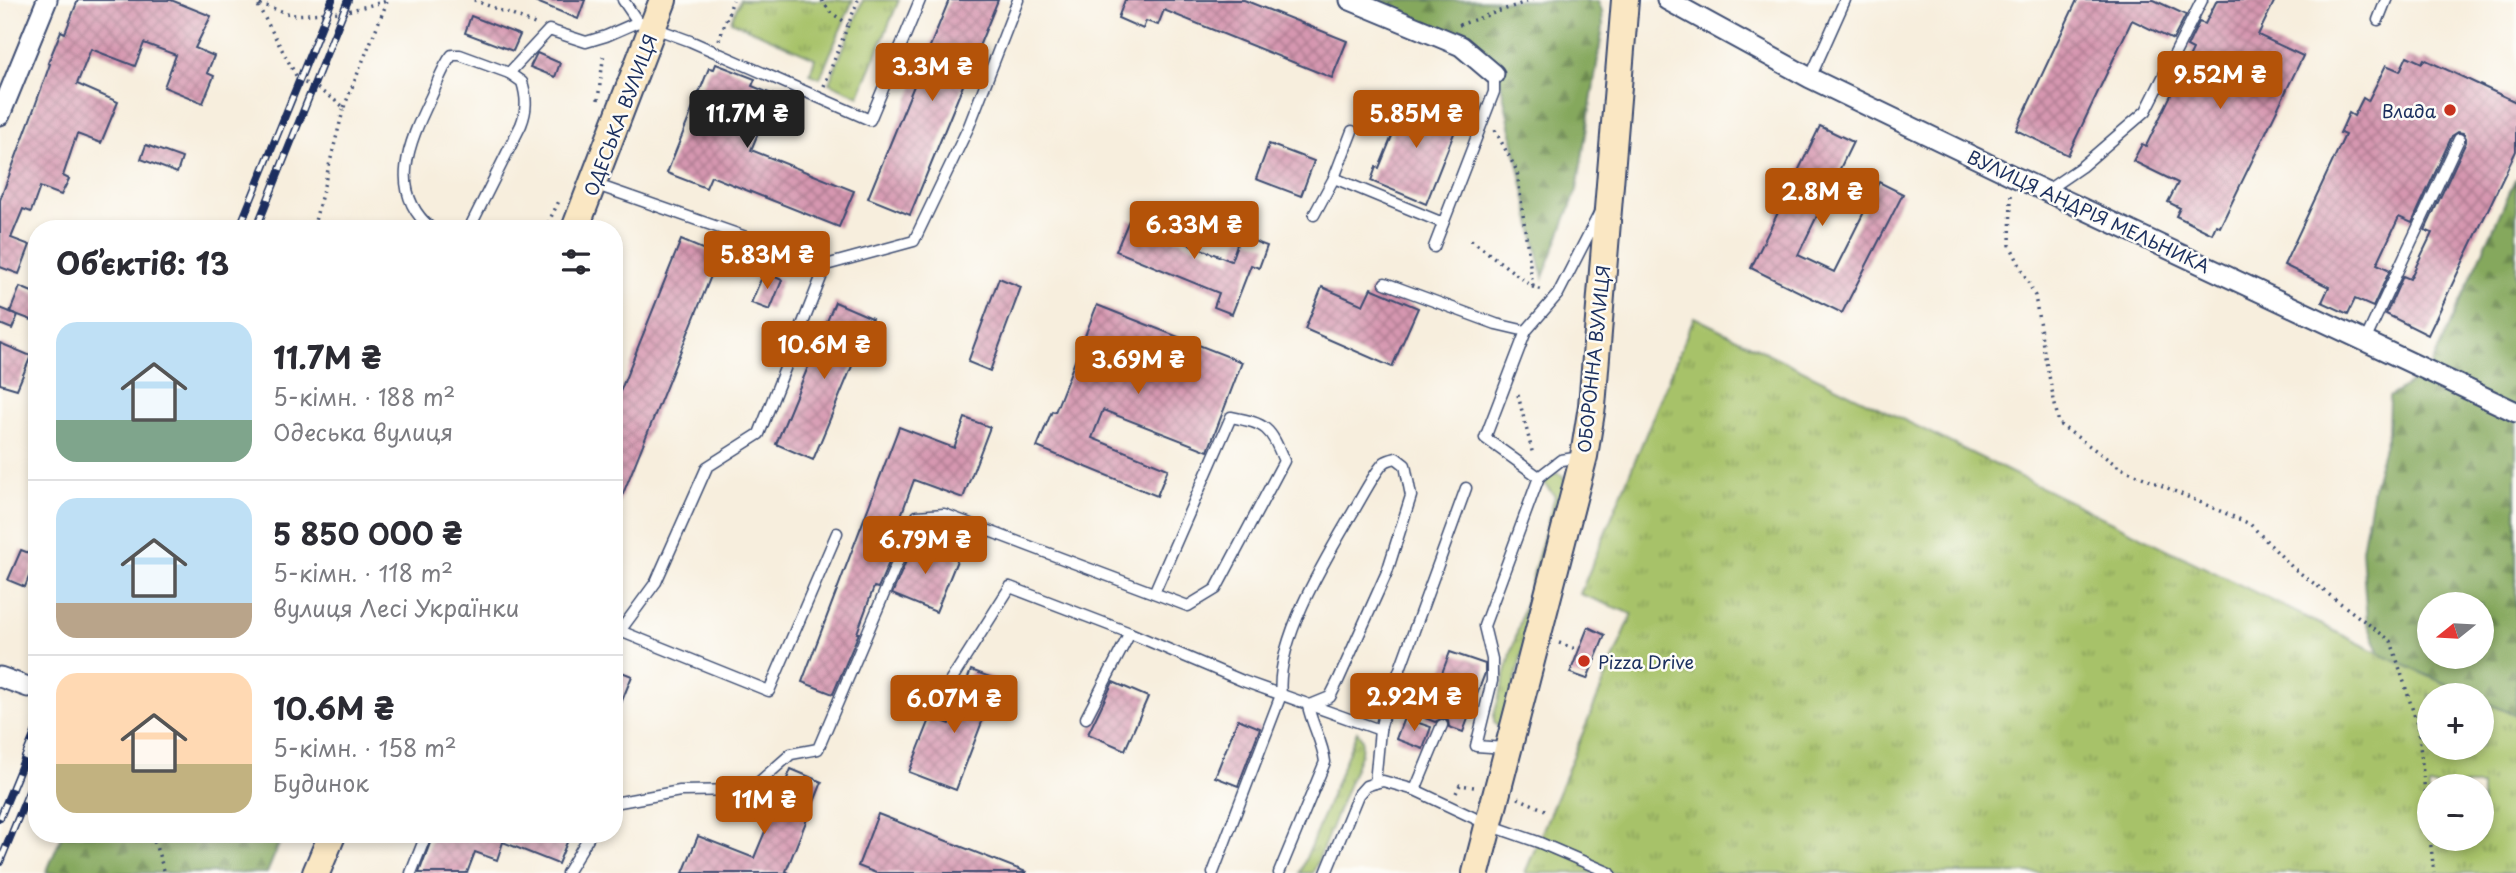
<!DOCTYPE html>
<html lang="uk">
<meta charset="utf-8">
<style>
:root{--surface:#fff;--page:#f2f2f3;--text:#2b2b33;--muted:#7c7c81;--line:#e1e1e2;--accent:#b45309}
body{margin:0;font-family:"Playpen Sans",sans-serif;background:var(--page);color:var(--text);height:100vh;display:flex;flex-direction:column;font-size:26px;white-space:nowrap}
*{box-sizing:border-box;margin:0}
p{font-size:23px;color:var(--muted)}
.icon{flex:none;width:38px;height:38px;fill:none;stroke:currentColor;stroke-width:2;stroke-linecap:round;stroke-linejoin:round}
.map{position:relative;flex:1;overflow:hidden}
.sheet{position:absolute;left:28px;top:220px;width:595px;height:623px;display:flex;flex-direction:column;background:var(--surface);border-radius:28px;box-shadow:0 4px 10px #0003}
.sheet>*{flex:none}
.needle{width:46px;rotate:252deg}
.buttons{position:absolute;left:2417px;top:592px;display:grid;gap:14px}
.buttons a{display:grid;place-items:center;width:77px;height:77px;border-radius:50%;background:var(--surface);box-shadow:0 4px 10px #0003;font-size:35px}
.price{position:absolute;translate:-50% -60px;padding:0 16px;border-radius:7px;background:var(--accent);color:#fff;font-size:23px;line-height:46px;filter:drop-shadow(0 2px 4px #0008)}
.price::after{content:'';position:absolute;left:50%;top:42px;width:21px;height:16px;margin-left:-10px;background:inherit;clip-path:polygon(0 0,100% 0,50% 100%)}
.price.on{background:#222;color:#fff}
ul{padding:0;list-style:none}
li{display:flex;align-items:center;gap:21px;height:175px;padding:0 28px}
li+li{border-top:2px solid var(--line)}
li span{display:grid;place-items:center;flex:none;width:196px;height:140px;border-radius:21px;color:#555}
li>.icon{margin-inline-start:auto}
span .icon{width:84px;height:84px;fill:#fffc;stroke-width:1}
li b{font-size:30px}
h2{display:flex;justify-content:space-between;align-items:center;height:84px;padding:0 28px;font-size:30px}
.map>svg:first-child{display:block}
.grass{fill:url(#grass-tufts);stroke:#617864;stroke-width:2;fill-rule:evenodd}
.forest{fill:url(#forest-firs);stroke:#506c5e;stroke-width:2;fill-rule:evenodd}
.building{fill:url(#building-cross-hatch)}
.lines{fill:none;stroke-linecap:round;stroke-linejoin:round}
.lane-casing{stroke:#3c4c71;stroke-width:13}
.street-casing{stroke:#3c4c71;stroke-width:23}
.secondary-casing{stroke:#3c4c71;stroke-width:30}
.path{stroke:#3c4c71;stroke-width:3.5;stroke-dasharray:2 5;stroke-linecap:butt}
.lane{stroke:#fff;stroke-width:10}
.street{stroke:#fff;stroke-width:19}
.secondary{stroke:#fae7c3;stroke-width:26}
.rail-casing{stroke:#1b2f5e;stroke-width:8}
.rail{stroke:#fdfcf7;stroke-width:5;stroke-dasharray:16;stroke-linecap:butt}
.poi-dot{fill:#c8321e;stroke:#fdfcf7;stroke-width:2.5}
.labels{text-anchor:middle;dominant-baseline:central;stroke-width:5;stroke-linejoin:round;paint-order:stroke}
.poi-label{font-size:18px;fill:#1b2f5e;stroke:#fdfcf7;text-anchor:end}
.street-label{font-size:18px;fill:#1b2f5e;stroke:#fdfcf7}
</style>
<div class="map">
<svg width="2516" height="873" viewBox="0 0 2516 873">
<defs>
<pattern id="grass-tufts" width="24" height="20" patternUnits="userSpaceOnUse" patternTransform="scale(1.75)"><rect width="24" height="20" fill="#a7c269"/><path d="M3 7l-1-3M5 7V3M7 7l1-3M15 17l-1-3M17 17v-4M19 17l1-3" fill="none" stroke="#879e5a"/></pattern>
<pattern id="forest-firs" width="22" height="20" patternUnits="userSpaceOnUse" patternTransform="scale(1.75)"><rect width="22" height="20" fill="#85a85d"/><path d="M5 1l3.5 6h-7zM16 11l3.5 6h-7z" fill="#6c8950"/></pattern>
<pattern id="building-cross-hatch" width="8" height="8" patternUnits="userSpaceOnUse" patternTransform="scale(1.75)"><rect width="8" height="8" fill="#d697b0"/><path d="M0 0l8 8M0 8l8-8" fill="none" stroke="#ad7c92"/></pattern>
</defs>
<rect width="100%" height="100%" fill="#fdfcf7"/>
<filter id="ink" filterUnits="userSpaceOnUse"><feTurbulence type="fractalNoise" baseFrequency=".0143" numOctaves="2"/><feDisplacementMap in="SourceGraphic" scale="14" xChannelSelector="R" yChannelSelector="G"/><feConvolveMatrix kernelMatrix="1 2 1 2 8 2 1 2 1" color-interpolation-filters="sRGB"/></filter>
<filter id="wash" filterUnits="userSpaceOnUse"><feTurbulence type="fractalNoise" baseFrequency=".00686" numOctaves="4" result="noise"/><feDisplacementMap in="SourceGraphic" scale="28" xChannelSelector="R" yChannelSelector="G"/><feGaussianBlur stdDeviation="1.57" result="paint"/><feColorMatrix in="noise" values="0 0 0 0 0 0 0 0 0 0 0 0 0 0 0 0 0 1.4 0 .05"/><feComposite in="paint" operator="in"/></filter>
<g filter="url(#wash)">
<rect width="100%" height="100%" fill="#f7eedd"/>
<g class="grass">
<path d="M 740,0 L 853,0 L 820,78 L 810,74 L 815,58 L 731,21 Z"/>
<path d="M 863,0 L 899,0 L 859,96 L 829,83 Z"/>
<path d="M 1694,317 L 2387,657 L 2470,695 L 2429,695 L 2429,747 L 2482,747 L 2482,700 L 2516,716 L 2516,873 L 1525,873 L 1632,614 L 1580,594 ZM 2429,786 L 2482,786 L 2482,838 L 2429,838 Z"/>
<path d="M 1557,473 L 1563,476 L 1566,483 L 1502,731 L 1494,723 L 1494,715 L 1555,496 L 1542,481 L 1545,477 Z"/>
<path d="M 1357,731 L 1362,739 L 1361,753 L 1313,873 L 1300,873 Z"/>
</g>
<g class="forest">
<path d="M 1372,0 L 1598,1 L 1602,11 L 1603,27 L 1577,190 L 1543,277 L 1499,75 Z"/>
<path d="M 2516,178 L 2516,716 L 2482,700 L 2482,695 L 2470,695 L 2380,654 L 2367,622 L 2362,550 L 2374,483 L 2388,432 L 2389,397 L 2429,371 ZM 2429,604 L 2482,604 L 2482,656 L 2429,656 Z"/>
<path d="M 62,835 L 283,835 L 267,873 L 46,873 Z"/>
</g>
<g id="blocks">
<g class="building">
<path d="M 78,0 L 171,0 L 211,16 L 195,48 L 214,56 L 207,73 L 214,76 L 203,103 L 164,87 L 176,55 L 144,43 L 135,66 L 91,49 L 77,84 L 118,102 L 101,143 L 77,134 L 63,176 L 69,179 L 61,195 L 40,187 L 31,212 L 23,209 L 11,238 L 30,245 L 19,274 L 0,267 L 0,200 L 35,106 L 50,64 L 48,63 L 61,31 L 65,33 Z"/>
<path d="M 532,0 L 585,0 L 578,19 Z"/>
<path d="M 949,0 L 998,0 L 910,215 L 868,198 Z"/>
<path d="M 1125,0 L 1244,0 L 1347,41 L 1332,78 L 1164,10 L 1158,25 L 1146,21 L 1143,29 L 1118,18 Z"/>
<path d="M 2077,0 L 2154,0 L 2186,15 L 2173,40 L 2132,20 L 2068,155 L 2016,130 Z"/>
<path d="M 2217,0 L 2275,0 L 2258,35 L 2303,56 L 2220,227 L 2216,225 L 2212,234 L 2176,216 L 2180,208 L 2168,202 L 2178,183 L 2133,161 L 2142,144 L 2146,146 L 2193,50 L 2187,47 L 2199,22 L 2205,24 Z"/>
<path d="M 471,16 L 520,35 L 513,51 L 465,33 Z"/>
<path d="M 537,53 L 560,63 L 555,77 L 530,67 Z"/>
<path d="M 2407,56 L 2422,63 L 2424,59 L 2516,102 L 2516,151 L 2428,335 L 2386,314 L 2403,276 L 2410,279 L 2432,233 L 2425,230 L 2466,142 L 2466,138 L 2463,133 L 2458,132 L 2452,136 L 2412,223 L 2399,217 L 2377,264 L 2390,270 L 2373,307 L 2355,299 L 2348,314 L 2322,302 L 2329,287 L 2284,265 L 2345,135 L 2340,133 L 2349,113 L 2354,116 L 2363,98 L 2368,101 L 2386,65 L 2400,71 Z"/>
<path d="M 716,64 L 755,79 L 752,86 L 774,95 L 751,150 L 854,191 L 839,227 L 711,176 L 706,188 L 667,173 L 709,68 L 714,69 Z"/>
<path d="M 1404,95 L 1460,118 L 1426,204 L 1371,181 L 1376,167 L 1379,168 L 1401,114 L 1397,112 Z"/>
<path d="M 1820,126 L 1853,142 L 1798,255 L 1834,272 L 1879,182 L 1903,194 L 1842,313 L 1751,268 Z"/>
<path d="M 1269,144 L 1314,161 L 1301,196 L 1256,179 Z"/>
<path d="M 146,145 L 182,158 L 177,173 L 141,159 Z"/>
<path d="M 1129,220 L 1231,261 L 1240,236 L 1267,246 L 1259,268 L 1251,265 L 1232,314 L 1214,307 L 1219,293 L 1116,251 Z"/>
<path d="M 681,240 L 719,256 L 614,516 L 614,407 Z"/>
<path d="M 764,272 L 782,280 L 770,310 L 751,303 Z"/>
<path d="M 999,278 L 1021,287 L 990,371 L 968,362 Z"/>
<path d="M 20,287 L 37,294 L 37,322 L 10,312 Z"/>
<path d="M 1322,287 L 1363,305 L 1371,288 L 1418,308 L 1392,367 L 1305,329 Z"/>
<path d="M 835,302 L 872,318 L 813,460 L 776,444 Z"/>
<path d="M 1097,305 L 1242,362 L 1208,451 L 1103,410 L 1092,438 L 1168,469 L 1157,496 L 1037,447 L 1052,411 L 1055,412 Z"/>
<path d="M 0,308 L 18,315 L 12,329 L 0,324 Z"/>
<path d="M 0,343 L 31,356 L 17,389 L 0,384 Z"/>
<path d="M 965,418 L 990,427 L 963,498 L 914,480 L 895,532 L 901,535 L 878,588 L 874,587 L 857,633 L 859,633 L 833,694 L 802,682 L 899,427 L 954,448 Z"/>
<path d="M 915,540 L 958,558 L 936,612 L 892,594 Z"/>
<path d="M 21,550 L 37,556 L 25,587 L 8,580 Z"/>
<path d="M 1588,627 L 1605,635 L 1587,679 L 1570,673 Z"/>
<path d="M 1450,652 L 1485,664 L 1485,673 L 1463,732 L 1449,727 L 1448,721 L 1444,718 L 1435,722 L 1425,718 Z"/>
<path d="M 614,669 L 632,676 L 615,718 L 614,718 Z"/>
<path d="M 971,670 L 998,680 L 956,790 L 909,772 L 931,717 L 950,724 Z"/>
<path d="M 1113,682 L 1148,697 L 1125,750 L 1088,734 Z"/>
<path d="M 1404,718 L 1431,727 L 1423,749 L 1396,739 Z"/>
<path d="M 1238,719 L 1260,728 L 1238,786 L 1215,777 Z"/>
<path d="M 791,769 L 822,782 L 786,871 L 789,873 L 683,873 L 698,836 L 754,858 Z"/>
<path d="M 878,814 L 1026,872 L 1026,873 L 876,873 L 858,866 Z"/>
<path d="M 433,835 L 570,835 L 558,864 L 503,842 L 497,860 L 475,852 L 467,873 L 419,873 Z"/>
</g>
</g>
</g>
<g filter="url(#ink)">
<use href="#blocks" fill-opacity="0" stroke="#3c4c71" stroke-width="2"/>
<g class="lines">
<defs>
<g id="lane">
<path d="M 623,0 L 638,22 L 690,41 L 870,120 L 920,0"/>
<path d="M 2378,20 L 2386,0"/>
<path d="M 1810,78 L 1845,0"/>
<path d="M 1334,178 L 1443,223"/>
<path d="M 594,184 L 826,265 L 759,434 L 707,467 L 656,582 L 620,631 L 614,631"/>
<path d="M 2046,191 L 2081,167 L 2146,111 L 2202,0"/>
<path d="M 1314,215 L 1334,178 L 1352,131"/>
<path d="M 432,229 C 387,192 409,143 430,99 C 437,85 442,67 452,55 L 460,55 L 509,73 L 549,30 L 586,42 L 606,36 L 638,22"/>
<path d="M 469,229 L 521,125 C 527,110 527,98 522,82 L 509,73"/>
<path d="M 1434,247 L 1494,92 L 1494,74"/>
<path d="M 826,265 L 914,241 L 969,126 L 1018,0"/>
<path d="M 1385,283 L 1496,324 L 1526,331"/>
<path d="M 2365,341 L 2459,139"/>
<path d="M 1539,477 L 1485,438 L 1526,331 L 1558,294 L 1600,212"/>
<path d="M 620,631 L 769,691 L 837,533"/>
<path d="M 941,696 L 1010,587 L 1130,633 L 1243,681 L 1380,730"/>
<path d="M 1086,718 L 1130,633"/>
<path d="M 1505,748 L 1476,746 L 1492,681 L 1492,659 L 1484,626 L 1539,477 L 1561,460 L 1581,457"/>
<path d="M 1375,783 L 1383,781 L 1415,790 L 1489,825 L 1538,842 L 1610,873"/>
<path d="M 1415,790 L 1442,725"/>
<path d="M 614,803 L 680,791 L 750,790 L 791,754 L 818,749 L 917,516 L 944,514 L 1188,606 L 1216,589 L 1284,461 C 1270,427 1267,424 1231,417 L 1154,593"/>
<path d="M 411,873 L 426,835"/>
<path d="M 567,873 L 590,835"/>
<path d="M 1213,873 L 1281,695 C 1275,641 1326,558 1353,512 C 1360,501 1376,469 1385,462 C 1388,460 1392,459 1396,458 L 1405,465 L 1411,496 L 1387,572 L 1338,681 L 1330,697 L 1308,706 C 1312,725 1323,743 1325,762 L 1279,873"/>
<path d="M 1326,873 L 1358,795 L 1366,786 L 1375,783 L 1380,730 L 1385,710 L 1466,488"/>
</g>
<g id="street">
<path d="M 1350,0 L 1461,46 L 1494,74"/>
<path d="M 1667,0 L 1810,78 L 2011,175 L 2516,412"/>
<path d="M 0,115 L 47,0"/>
<path d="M 0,677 L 28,687"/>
</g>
<g id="secondary">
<path d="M 575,229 L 663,0"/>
<path d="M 316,873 L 332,835"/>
<path d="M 1476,873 L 1584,456 L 1592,406 L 1625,0"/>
</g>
</defs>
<use href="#lane" class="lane-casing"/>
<use href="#street" class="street-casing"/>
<use href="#secondary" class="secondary-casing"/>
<g class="path">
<path d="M 255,0 L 299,81 L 314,86 L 344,107 L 313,229"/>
<path d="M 474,0 L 537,25"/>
<path d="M 822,0 L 830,12 L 848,24"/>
<path d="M 260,4 L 293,15 L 343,12 L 387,1"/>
<path d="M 1459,25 L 1532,0"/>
<path d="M 719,40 L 733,0"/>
<path d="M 824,86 L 858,0"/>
<path d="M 598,100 L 604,52"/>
<path d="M 344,107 L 387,2"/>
<path d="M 1495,130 L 1517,171 L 1533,287"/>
<path d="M 2011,195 L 2010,245 L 2035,296 L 2044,352 L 2059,424 L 2119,467 L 2250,524 L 2292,567 L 2391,641 L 2418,727 L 2429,829"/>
<path d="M 545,229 L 560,199"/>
<path d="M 1471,240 L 1533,287 L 1543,290"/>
<path d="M 1518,395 L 1533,455"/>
<path d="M 1559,643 L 1579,650"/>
<path d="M 1456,793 L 1460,785 L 1474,787"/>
<path d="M 1518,798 L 1545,810"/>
<path d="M 152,835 L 165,873"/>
<path d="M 2430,838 L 2434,873"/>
</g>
<use href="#lane" class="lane"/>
<use href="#street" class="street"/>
<use href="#secondary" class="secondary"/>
<defs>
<g id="rail">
<path d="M 239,229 L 332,0"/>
<path d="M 256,229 L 348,0"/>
<path d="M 0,818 L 37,728"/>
<path d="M 0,862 L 37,772"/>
</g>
</defs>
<use href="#rail" class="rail-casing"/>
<use href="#rail" class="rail"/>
</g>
</g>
<g class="poi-dot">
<circle cx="2450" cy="110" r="7"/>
<circle cx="1584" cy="661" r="7"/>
</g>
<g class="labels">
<g class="poi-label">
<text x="2436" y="110">Влада</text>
<text x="1598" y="661" text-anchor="start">Pizza Drive</text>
</g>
<g class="street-label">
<text transform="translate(620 115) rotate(-69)">ОДЕСЬКА ВУЛИЦЯ</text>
<text transform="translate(2089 211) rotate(25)">ВУЛИЦЯ АНДРІЯ МЕЛЬНИКА</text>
<text transform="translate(1593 359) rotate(-84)">ОБОРОННА ВУЛИЦЯ</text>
</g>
</g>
</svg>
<div class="buttons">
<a><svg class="needle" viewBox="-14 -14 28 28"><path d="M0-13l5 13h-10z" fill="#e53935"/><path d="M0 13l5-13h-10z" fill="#7c7c81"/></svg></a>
<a>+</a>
<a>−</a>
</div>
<b class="price" style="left:932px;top:103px">3.3M ₴</b>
<b class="price" style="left:2220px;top:111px">9.52M ₴</b>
<b class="price on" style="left:747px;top:150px">11.7M ₴</b>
<b class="price" style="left:1416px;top:150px">5.85M ₴</b>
<b class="price" style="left:1822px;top:228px">2.8M ₴</b>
<b class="price" style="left:1194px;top:261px">6.33M ₴</b>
<b class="price" style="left:767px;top:291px">5.83M ₴</b>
<b class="price" style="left:824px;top:381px">10.6M ₴</b>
<b class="price" style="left:1138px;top:396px">3.69M ₴</b>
<b class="price" style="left:925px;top:576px">6.79M ₴</b>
<b class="price" style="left:1414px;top:733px">2.92M ₴</b>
<b class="price" style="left:954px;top:735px">6.07M ₴</b>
<b class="price" style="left:764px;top:836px">11M ₴</b>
<section class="sheet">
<h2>Об’єктів: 13<svg class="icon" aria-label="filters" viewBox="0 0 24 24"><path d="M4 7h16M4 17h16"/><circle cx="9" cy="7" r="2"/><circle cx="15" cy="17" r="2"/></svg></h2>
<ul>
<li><span style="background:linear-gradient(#bfe0f5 70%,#7fa58c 0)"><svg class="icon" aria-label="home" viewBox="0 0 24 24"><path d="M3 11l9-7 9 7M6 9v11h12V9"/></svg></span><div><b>11.7M ₴</b><p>5-кімн. · 188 m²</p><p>Одеська вулиця</p></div></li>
<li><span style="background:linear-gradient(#bfe0f5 75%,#b9a48a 0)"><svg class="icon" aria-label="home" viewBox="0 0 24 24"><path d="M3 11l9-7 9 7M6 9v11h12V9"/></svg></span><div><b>5 850 000 ₴</b><p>5-кімн. · 118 m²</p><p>вулиця Лесі Українки</p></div></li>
<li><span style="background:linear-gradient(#ffd9b3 65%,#c2b280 0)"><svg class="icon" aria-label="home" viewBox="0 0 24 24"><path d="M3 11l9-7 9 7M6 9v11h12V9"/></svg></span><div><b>10.6M ₴</b><p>5-кімн. · 158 m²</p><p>Будинок</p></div></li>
</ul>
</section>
</div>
